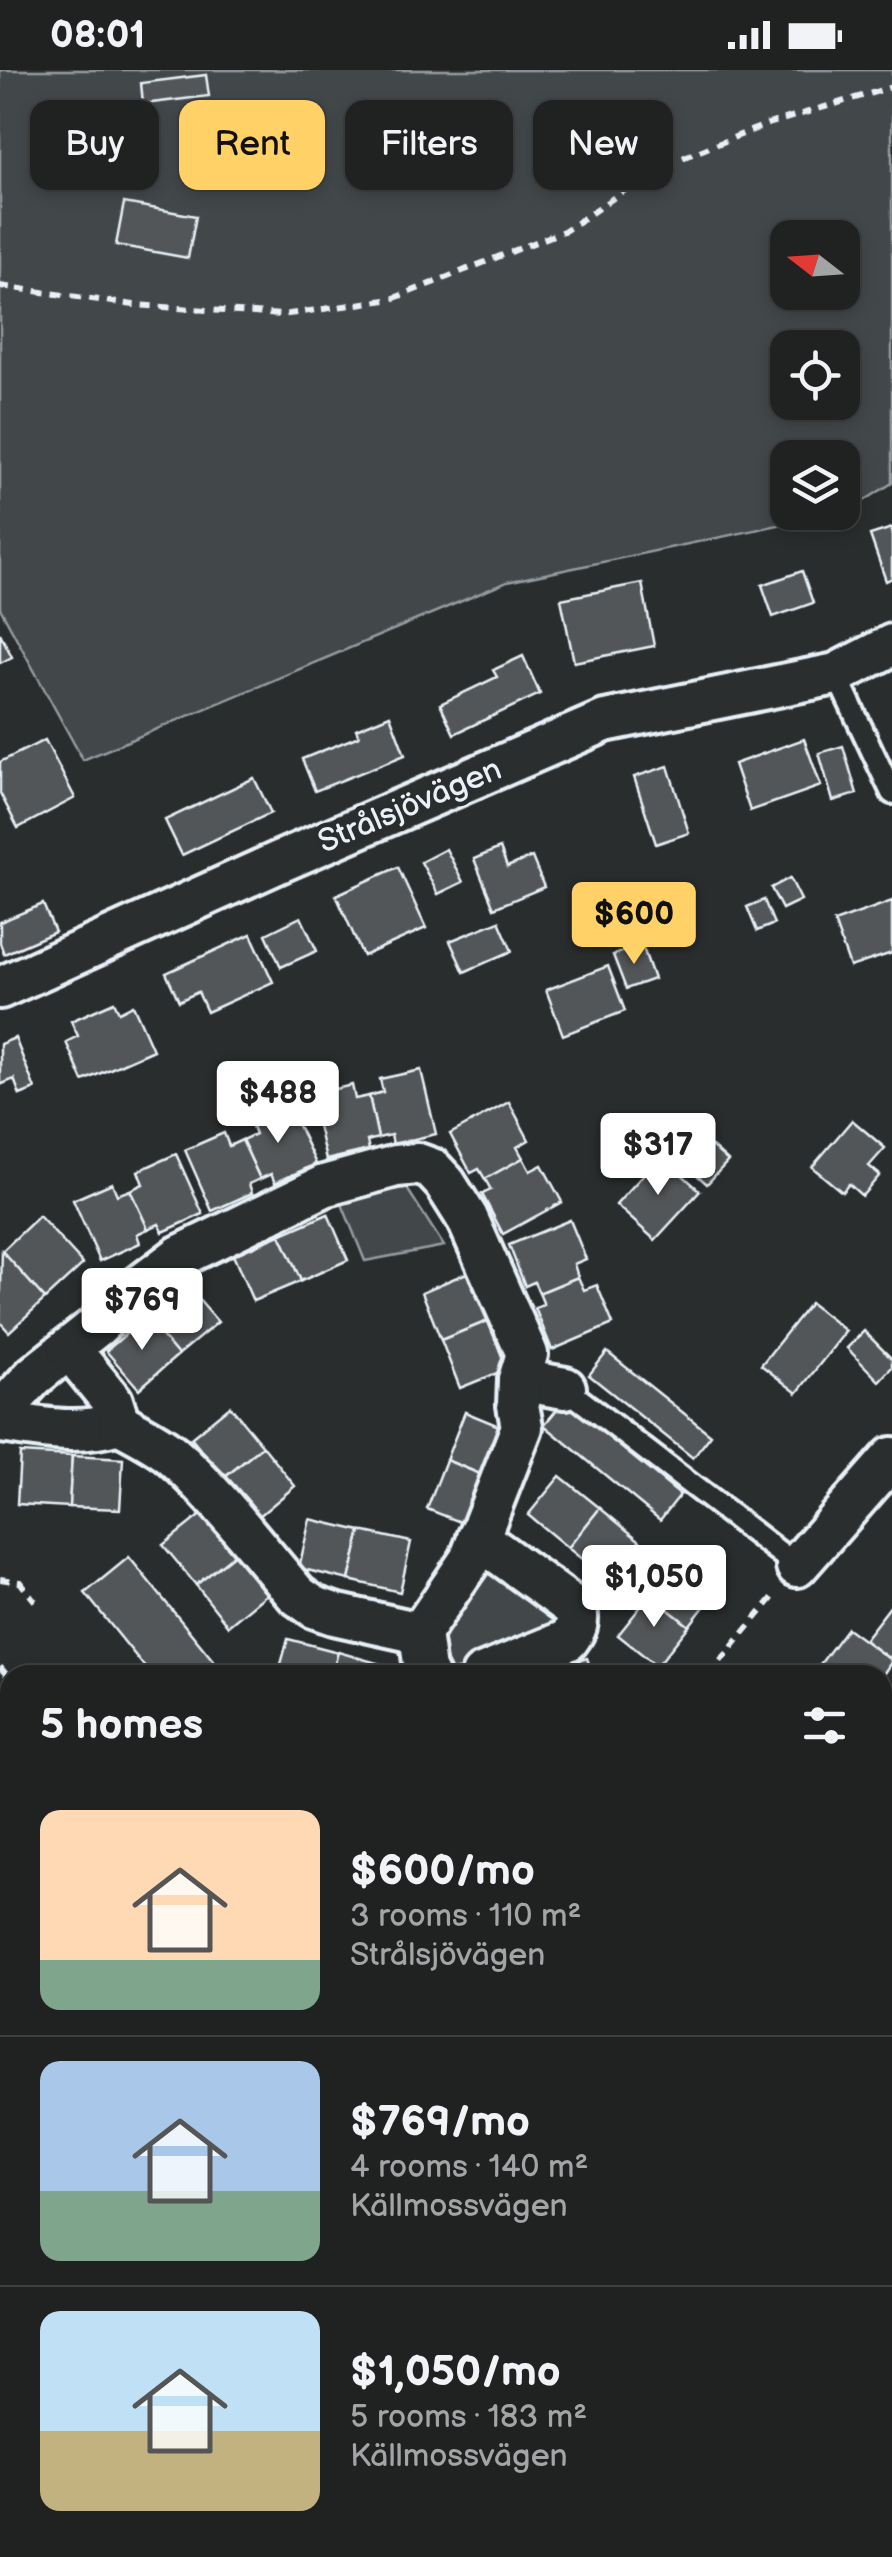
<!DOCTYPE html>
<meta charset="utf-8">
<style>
:root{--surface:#202222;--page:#2d2f2f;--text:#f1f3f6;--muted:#a2a4a5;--line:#3d3f40;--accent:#ffd166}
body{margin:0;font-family:"Balsamiq Sans",sans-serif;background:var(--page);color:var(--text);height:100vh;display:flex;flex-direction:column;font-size:38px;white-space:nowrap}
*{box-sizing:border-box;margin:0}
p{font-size:32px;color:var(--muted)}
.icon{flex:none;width:55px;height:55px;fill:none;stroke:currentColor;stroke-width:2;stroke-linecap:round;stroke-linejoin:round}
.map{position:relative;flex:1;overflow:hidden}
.details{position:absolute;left:0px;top:1595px;width:892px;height:892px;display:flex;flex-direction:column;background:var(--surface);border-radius:30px 30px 0 0;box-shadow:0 5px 15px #0003,0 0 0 2px var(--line)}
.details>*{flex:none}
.guide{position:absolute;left:30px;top:30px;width:832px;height:90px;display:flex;gap:20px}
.needle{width:65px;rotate:287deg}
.controls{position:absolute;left:770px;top:150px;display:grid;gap:20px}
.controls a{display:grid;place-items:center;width:90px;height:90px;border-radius:20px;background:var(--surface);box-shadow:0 5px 15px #0003,0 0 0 2px var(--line);font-size:50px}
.price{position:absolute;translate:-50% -85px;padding:0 22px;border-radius:10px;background:#fff;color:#222;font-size:32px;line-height:65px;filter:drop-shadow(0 2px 5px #0008)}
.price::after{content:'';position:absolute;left:50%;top:60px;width:30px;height:22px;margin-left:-15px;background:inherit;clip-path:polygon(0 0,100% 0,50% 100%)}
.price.active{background:var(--accent);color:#111}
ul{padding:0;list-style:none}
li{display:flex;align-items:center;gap:30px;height:250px;padding:0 40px}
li+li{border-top:2px solid var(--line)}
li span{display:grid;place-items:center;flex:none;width:280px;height:200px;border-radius:20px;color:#555}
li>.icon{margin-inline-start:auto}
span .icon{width:120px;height:120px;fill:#fffc;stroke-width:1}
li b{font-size:42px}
h2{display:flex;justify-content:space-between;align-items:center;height:120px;padding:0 40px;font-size:42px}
.chip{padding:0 35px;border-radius:20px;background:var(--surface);box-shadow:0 5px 15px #0003,0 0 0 2px var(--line);font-size:35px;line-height:90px}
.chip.active{background:var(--accent);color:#111}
.status{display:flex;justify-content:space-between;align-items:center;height:70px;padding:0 50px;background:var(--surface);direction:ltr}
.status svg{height:28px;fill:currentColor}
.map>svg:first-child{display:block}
.green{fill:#424648;stroke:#959ca0;stroke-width:2.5;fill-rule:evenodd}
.building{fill:#535759;stroke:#e8f1f8;stroke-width:2.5}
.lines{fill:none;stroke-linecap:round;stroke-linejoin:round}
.service-casing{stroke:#e8f1f8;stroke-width:28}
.minor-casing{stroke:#e8f1f8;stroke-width:48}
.path{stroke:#e8f1f8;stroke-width:6;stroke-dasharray:10 8;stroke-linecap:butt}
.service{stroke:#2a2d2e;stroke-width:20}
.minor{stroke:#2a2d2e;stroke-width:40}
.labels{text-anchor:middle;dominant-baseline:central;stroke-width:9;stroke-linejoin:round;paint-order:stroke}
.street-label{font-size:32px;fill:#e8f1f8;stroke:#2a2d2e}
</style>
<div class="status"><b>08:01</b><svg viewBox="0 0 49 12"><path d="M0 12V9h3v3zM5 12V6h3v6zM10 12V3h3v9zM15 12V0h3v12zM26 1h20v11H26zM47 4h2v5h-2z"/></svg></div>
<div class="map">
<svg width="892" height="2487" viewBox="0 0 892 2487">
<rect width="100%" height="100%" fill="#2a2d2e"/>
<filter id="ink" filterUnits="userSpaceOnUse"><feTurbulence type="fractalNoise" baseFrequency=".01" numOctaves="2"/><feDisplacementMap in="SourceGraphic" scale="20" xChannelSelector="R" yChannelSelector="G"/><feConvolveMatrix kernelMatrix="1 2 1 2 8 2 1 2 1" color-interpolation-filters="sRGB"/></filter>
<g filter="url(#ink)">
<g class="green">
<path d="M 0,0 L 892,0 L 892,413 L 851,439 L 843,441 L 842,388 L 788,388 L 788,442 L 836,443 L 507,512 L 83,690 L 0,538 ZM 788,168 L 842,168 L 842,222 L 788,222 ZM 788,278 L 842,278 L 842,332 L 788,332 Z"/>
<path d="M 406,1117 L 444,1176 L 365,1191 L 340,1129 Z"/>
<path d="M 485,1499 L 499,1499 L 551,1543 L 556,1555 L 485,1591 L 452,1601 L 435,1572 Z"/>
<path d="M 0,1792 L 10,1793 L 10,2478 L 882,2478 L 883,2311 L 892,2310 L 892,2487 L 0,2487 Z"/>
</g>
<g class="building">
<path d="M 206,5 L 209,26 L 143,34 L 141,13 Z"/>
<path d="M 124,133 L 196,146 L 188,188 L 116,175 Z"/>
<path d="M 892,458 L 892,508 L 886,511 L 870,465 Z"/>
<path d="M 802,501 L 813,533 L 773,547 L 762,515 Z"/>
<path d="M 642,513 L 654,576 L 574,592 L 561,529 Z"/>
<path d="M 0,563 L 12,587 L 0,593 Z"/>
<path d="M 523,586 L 540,624 L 454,664 L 440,634 L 497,607 L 493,600 Z"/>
<path d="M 390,645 L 405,685 L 315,721 L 302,689 L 359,666 L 356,659 Z"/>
<path d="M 804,669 L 821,716 L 750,741 L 734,694 Z"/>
<path d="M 45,670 L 75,728 L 18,758 L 0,723 L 0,692 Z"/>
<path d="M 843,676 L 857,724 L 833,731 L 819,683 Z"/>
<path d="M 668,696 L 689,763 L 656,774 L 634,707 Z"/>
<path d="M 254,708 L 271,743 L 182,785 L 165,750 Z"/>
<path d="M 500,778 L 507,797 L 532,787 L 544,817 L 494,838 L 474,789 Z"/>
<path d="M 446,779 L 463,812 L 438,824 L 421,792 Z"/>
<path d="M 398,797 L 426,858 L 363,886 L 336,825 Z"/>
<path d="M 790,808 L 801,830 L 782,839 L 771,818 Z"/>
<path d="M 764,830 L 774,854 L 757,861 L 747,837 Z"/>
<path d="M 892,831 L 892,883 L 850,897 L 834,852 Z"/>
<path d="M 43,834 L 55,862 L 4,884 L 0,873 L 0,852 Z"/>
<path d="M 301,847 L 317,881 L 281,897 L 266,864 Z"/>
<path d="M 499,851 L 512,881 L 464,902 L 450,871 Z"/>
<path d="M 251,864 L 273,912 L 207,942 L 198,922 L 179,931 L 166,903 Z"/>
<path d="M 642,875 L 654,909 L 626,919 L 613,885 Z"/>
<path d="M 608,896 L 625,941 L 563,965 L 546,920 Z"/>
<path d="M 114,932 L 119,942 L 133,935 L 153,980 L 83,1011 L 66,972 L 78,966 L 71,951 Z"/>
<path d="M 15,968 L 35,1019 L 20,1025 L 14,1009 L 0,1015 L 0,974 Z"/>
<path d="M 421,1000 L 436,1064 L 393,1074 L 391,1065 L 378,1068 L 369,1026 L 383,1022 L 380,1009 Z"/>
<path d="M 352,1015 L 355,1029 L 369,1026 L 378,1068 L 367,1071 L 369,1080 L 326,1090 L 311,1025 Z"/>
<path d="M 509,1032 L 529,1070 L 517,1077 L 523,1088 L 485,1109 L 479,1099 L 471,1103 L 450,1064 Z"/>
<path d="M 288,1034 L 316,1094 L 275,1113 L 271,1104 L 260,1109 L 242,1070 L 255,1064 L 250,1051 Z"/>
<path d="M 852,1050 L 885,1078 L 869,1096 L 880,1105 L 862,1126 L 849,1114 L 842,1122 L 812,1097 Z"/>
<path d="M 692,1059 L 728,1091 L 707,1114 L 671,1082 Z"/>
<path d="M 224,1063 L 229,1076 L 242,1070 L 260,1109 L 249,1114 L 252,1123 L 212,1141 L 185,1080 Z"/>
<path d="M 176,1084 L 203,1144 L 163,1162 L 159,1154 L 148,1159 L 130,1120 L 143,1114 L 138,1101 Z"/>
<path d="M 661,1085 L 700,1121 L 655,1170 L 616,1135 Z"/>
<path d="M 523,1088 L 530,1101 L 542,1095 L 562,1132 L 503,1164 L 482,1124 L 491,1120 L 485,1109 Z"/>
<path d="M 112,1113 L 117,1125 L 130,1120 L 148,1159 L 137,1164 L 140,1173 L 100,1191 L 73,1130 Z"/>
<path d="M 328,1144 L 348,1190 L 301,1211 L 280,1165 Z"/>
<path d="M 39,1146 L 83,1194 L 45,1229 L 2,1181 Z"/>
<path d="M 570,1150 L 586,1189 L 574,1194 L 578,1207 L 539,1223 L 534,1212 L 525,1216 L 509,1175 Z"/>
<path d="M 280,1165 L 301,1211 L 253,1231 L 233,1185 Z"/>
<path d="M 2,1181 L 45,1229 L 9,1262 L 0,1252 Z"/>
<path d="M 469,1202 L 488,1251 L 441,1270 L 422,1222 Z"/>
<path d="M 578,1207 L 584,1220 L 597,1215 L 613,1254 L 552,1280 L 535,1238 L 544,1235 L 539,1223 Z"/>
<path d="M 185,1214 L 218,1252 L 178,1285 L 146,1247 Z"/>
<path d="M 810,1233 L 846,1261 L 797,1323 L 761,1295 Z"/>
<path d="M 146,1247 L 178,1285 L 139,1319 L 106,1281 Z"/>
<path d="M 488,1251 L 507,1299 L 460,1318 L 441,1270 Z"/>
<path d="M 864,1261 L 892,1289 L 892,1297 L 879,1311 L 847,1278 Z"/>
<path d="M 607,1282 L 711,1365 L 693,1388 L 589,1305 Z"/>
<path d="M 564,1331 L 680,1425 L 660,1450 L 544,1355 Z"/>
<path d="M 230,1336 L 263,1376 L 224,1408 L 191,1368 Z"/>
<path d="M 465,1342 L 511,1361 L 492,1409 L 446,1390 Z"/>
<path d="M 263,1376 L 295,1416 L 257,1448 L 224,1408 Z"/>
<path d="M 20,1383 L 72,1386 L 69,1437 L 17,1434 Z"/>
<path d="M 72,1386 L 123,1389 L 120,1439 L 69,1437 Z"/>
<path d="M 446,1390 L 492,1409 L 473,1457 L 427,1439 Z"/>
<path d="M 560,1406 L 600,1438 L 568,1478 L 528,1445 Z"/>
<path d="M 600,1438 L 640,1471 L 608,1510 L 568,1478 Z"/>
<path d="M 203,1443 L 235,1484 L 196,1515 L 163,1475 Z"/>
<path d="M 310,1449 L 361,1461 L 349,1510 L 299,1498 Z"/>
<path d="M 361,1461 L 411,1472 L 400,1522 L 349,1510 Z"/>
<path d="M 235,1484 L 267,1524 L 228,1556 L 196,1515 Z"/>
<path d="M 682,1484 L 721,1515 L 689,1556 L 650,1525 Z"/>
<path d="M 129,1487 L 225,1605 L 151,1605 L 85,1523 Z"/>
<path d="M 650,1525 L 689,1556 L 657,1596 L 618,1565 Z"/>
<path d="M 892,1534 L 892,1584 L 888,1588 L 864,1570 Z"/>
<path d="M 847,1558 L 892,1591 L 882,1606 L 812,1605 Z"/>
<path d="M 288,1569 L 338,1582 L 332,1605 L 278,1605 Z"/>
<path d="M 338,1582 L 388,1596 L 385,1605 L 332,1605 Z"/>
<path d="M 587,1588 L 593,1605 L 538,1605 Z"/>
<path d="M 5,1656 L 10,1663 L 10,1722 L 0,1709 L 0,1660 Z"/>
<path d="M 882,1882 L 892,1887 L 892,1951 L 882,1946 Z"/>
<path d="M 882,1984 L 892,1988 L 882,2014 Z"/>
</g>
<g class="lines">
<defs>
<g id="service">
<path d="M 836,604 L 892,723"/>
<path d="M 565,1318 L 797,1496"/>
</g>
<g id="minor">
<path d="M 0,918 L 279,792 L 605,651 L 836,604 L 892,575"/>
<path d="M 519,1310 L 565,1318"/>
<path d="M 0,1343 L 34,1306 L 97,1256 L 127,1226 L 180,1186 L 324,1116 L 396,1096 L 418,1094 L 432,1099 L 445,1113 L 467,1148 L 527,1284 L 519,1310 L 518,1335 L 522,1357 L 470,1490 L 420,1563 L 425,1600 L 428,1605"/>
<path d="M 0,1352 C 44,1358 75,1366 119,1353 L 112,1331 L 69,1278"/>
<path d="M 119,1353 C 137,1363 156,1372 172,1385 C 217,1424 258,1480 297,1525 L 314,1537 L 334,1544 L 420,1563"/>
<path d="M 478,1468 L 576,1539 C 579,1553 576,1559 568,1570 L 482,1605"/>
<path d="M 797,1496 L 892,1388"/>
<path d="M 882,2094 L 892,2100"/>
</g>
</defs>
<use href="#service" class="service-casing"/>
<use href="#minor" class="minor-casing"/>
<g class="path">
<path d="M 0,216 L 134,235 L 282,245 L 392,229 L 566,160 L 659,97 L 768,54 L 892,17"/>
<path d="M 0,1509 L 20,1512 L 35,1531"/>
<path d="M 0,1597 L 10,1609"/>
<path d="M 709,1605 L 775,1525"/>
<path d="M 882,1731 L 892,1732"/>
<path d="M 0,1799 L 10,1801"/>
<path d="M 681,2478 L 682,2487"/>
</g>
<use href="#service" class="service"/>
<use href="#minor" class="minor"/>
</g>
</g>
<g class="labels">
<g class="street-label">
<text transform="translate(410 736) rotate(-23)">Strålsjövägen</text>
</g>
</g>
</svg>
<div class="controls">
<a><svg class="needle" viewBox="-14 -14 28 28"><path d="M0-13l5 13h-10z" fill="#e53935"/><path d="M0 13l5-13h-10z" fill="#a2a4a5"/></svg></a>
<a><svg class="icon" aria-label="locate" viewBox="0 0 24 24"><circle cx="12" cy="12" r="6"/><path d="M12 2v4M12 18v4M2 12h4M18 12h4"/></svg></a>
<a><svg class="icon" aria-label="layers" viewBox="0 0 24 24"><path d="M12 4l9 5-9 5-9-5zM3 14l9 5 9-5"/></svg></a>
</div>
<b class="price active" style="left:634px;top:897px">$600</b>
<b class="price" style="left:278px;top:1076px">$488</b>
<b class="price" style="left:658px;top:1128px">$317</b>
<b class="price" style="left:142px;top:1283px">$769</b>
<b class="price" style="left:654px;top:1560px">$1,050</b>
<div class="guide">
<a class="chip">Buy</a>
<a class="chip active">Rent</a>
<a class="chip">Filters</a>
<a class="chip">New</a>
</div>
<section class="details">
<h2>5 homes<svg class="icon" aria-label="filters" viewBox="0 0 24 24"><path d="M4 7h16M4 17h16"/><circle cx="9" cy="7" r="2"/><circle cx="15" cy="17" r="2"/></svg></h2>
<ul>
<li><span style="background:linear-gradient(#ffd9b3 75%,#7fa58c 0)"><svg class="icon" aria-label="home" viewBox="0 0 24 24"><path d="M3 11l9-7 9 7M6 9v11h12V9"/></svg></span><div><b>$600/mo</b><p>3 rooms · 110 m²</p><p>Strålsjövägen</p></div></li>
<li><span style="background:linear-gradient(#a9c7e8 65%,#7fa58c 0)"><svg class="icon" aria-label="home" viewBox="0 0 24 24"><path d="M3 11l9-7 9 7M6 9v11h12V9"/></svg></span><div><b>$769/mo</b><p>4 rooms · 140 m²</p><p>Källmossvägen</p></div></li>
<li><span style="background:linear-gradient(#bfe0f5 60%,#c2b280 0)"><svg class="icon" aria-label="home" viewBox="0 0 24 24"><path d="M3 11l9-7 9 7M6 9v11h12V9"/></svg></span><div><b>$1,050/mo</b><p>5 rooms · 183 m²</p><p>Källmossvägen</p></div></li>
</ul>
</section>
</div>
